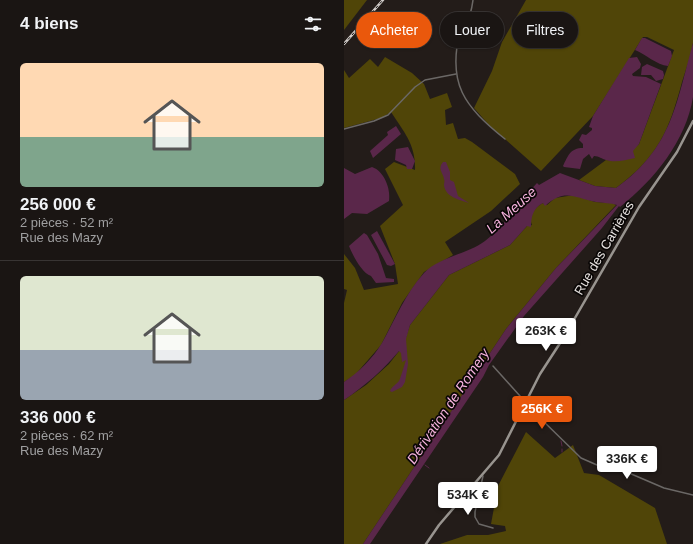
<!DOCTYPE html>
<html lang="fr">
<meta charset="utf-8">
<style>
:root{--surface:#1a1513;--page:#231e1c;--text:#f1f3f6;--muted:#9f9fa0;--line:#383433;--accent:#ea580c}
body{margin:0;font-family:Arial,sans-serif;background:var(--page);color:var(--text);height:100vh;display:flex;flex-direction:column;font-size:15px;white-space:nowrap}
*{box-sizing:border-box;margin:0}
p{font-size:13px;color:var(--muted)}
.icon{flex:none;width:22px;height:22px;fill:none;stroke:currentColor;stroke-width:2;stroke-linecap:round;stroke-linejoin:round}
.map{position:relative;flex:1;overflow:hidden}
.details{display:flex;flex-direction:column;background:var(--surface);width:344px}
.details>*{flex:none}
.guide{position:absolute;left:12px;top:12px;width:277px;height:36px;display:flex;gap:8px}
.price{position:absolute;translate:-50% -34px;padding:0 9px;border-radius:4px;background:#fff;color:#222;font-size:13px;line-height:26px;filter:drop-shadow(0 1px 2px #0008)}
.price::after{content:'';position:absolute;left:50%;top:24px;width:12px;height:9px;margin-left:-6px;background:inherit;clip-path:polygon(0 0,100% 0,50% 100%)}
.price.current{background:var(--accent);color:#fff}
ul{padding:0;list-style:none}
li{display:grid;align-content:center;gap:8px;height:212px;padding:0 20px}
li+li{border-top:1px solid var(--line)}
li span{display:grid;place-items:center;height:124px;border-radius:6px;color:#555}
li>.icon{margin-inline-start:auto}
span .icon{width:72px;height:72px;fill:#fffc;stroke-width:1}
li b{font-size:17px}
h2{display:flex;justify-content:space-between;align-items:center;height:48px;padding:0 20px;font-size:17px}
.chip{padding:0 14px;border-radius:18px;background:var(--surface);box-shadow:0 1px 3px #0004,0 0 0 1px var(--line);font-size:14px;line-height:36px}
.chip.current{background:var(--accent);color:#fff}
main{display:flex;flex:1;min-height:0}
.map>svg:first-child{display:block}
.green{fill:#504508}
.water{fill:#5a274a}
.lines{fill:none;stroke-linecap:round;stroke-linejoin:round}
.stream{stroke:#5a274a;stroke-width:1}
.minor{stroke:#6b6866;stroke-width:1.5}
.secondary{stroke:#98948f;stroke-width:2.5}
.rail-casing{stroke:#d3cecb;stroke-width:2.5}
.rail{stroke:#0a0706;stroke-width:1;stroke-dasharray:3;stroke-linecap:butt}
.labels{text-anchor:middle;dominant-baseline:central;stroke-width:3.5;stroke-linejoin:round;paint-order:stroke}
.street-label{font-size:13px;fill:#e8e3e1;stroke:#0a0706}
.water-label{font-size:14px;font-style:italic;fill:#f6b2dd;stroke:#0a0706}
</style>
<main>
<section class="details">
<h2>4 biens<svg class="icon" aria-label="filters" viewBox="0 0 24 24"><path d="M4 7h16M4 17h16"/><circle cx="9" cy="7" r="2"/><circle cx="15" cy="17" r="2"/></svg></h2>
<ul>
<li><span style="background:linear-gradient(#ffd9b3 60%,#7fa58c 0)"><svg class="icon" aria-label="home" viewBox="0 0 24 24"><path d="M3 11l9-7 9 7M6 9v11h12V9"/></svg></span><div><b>256 000 €</b><p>2 pièces · 52 m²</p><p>Rue des Mazy</p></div></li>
<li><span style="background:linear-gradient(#dfe7d0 60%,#9aa5b1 0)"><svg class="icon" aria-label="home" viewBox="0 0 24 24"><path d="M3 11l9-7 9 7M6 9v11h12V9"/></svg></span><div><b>336 000 €</b><p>2 pièces · 62 m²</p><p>Rue des Mazy</p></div></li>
</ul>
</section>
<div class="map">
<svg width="349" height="544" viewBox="0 0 349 544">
<rect width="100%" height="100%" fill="#231c19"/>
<g class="green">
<path d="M 0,0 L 23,0 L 0,30 Z"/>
<path d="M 182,0 L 349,0 C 349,14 349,29 349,43 C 347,56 342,69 338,82 C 325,131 314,157 272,188 L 251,186 L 235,180 L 262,160 L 276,161 L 295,144 L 330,50 L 303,37 L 299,37 L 249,116 L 197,171 L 145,125 L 130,108 L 148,71 L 158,42 Z"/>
<path d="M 41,57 L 68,73 L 80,84 L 86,99 L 103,93 L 108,107 L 101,110 L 102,125 L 109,123 L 114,139 L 121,138 L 128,142 L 171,174 L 176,184 L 147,211 L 101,242 L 109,255 L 80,272 L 58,303 L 37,345 L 11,375 L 0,382 L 0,303 L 3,290 L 0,289 L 0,254 L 11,268 L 20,290 L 54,284 L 51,264 L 36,226 L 59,205 L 41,169 L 50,162 L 71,170 C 72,145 60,132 47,112 L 37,118 L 0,128 L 0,70 L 5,78 L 26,59 L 34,67 Z"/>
<path d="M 230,195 L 251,202 L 268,203 L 272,205 L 212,268 L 162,329 L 19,544 L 0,544 L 0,400 L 22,385 L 45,364 L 59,346 L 66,325 L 105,275 L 166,245 L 183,226 L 188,225 C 184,216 191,207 199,203 L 203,205 L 211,198 Z"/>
<path d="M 182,432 L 211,458 L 229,445 L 240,473 L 255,475 L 311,508 L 323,544 L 96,544 L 123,535 L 144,535 L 162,531 L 161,526 L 147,524 L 154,486 Z"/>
</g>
<g class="water">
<path d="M 298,38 L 301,38 L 327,51 L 328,56 L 324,66 C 313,65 301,54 291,50 Z"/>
<path d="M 349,43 C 349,60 349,80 349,97 C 342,141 310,180 276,207 L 275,206 L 258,228 L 180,316 L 145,365 L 139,377 L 26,544 L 19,544 L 162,329 L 212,268 L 273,205 C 267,203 259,203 252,202 C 230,198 221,188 201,206 L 199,203 C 189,208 187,217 187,227 L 183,226 L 166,245 L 105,275 L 66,325 L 62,339 L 64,364 L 61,382 L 58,387 L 48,392 L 46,391 C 48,386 52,385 55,381 C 56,380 61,363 62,360 L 58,362 L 57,353 L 55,351 C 39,370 21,386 0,400 L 0,382 C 14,373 29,358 38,343 C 51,320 61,294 80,273 C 95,257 124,254 141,241 C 162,225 176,200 193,183 L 195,185 L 216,173 L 251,186 L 272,188 C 328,148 332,104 349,43 Z"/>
<path d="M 293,57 L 297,64 L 296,68 L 288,74 L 289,76 L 302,77 L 317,84 L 295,144 L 289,151 L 291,158 C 282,160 271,163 262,160 C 258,159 255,156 250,156 L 248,159 L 245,154 L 239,159 L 236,169 L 220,167 L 219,166 C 224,156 226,148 239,148 L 239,144 L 235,140 L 238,134 L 242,135 L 248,130 L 248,128 L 245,127 L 249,116 L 285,58 Z"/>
<path d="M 303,64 L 319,71 L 320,75 L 319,79 L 312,81 L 307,75 L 297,75 L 298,67 Z"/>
<path d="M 52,126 L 57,134 L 29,158 L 26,151 L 44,135 L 43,132 Z"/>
<path d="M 64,147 L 71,161 L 68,169 L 63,169 L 62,165 L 51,160 L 52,149 Z"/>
<path d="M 99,162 L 102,162 L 106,172 L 106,180 L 110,182 L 114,196 L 125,203 C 116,200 101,197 100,185 C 100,183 101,181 100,179 C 99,172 93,169 99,162 Z"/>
<path d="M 28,167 C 40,171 47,189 45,201 L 23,214 L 8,213 L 0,219 L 0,168 L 11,174 Z"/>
<path d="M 33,231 L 51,264 L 47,266 L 43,265 L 27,235 Z"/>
<path d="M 20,233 L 23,235 L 34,254 L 42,278 L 50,279 L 50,282 L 32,283 L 27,276 C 18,273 9,256 5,246 Z"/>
</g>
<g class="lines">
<g class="stream">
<path d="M 217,441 L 218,446"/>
<path d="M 218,449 L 218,452"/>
<path d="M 81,465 L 85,468"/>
</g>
<g class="minor">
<path d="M 129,0 C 128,7 127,15 123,21 C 120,24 117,26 116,31 C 103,84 120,106 161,139"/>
<path d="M 115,46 L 119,26"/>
<path d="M 0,129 L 30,121 L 44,115 L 71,87 L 81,80 L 112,74"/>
<path d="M 149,366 L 193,415 L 237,458 L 253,465 L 278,470 L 320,488 L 349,495"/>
<path d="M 139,476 L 131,512 L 131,517 L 135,524 L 149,528"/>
</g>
<path class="secondary" d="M 82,544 L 95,525 L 155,455 L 196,374 L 220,337 L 295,207 L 333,152 L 349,121"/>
<defs>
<path id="rail" d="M 0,44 L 39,0"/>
</defs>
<use href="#rail" class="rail-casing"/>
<use href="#rail" class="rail"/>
</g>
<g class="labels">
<g class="street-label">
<text transform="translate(260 248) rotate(-60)">Rue des Carrières</text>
</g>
<g class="water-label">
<text transform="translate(167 210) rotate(-42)">La Meuse</text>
<text transform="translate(104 406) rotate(-56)">Dérivation de Romery</text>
</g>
</g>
</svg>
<b class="price" style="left:202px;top:352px">263K €</b>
<b class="price current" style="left:198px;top:430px">256K €</b>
<b class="price" style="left:283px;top:480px">336K €</b>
<b class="price" style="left:124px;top:516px">534K €</b>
<div class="guide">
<a class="chip current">Acheter</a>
<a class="chip">Louer</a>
<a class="chip">Filtres</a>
</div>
</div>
</main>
